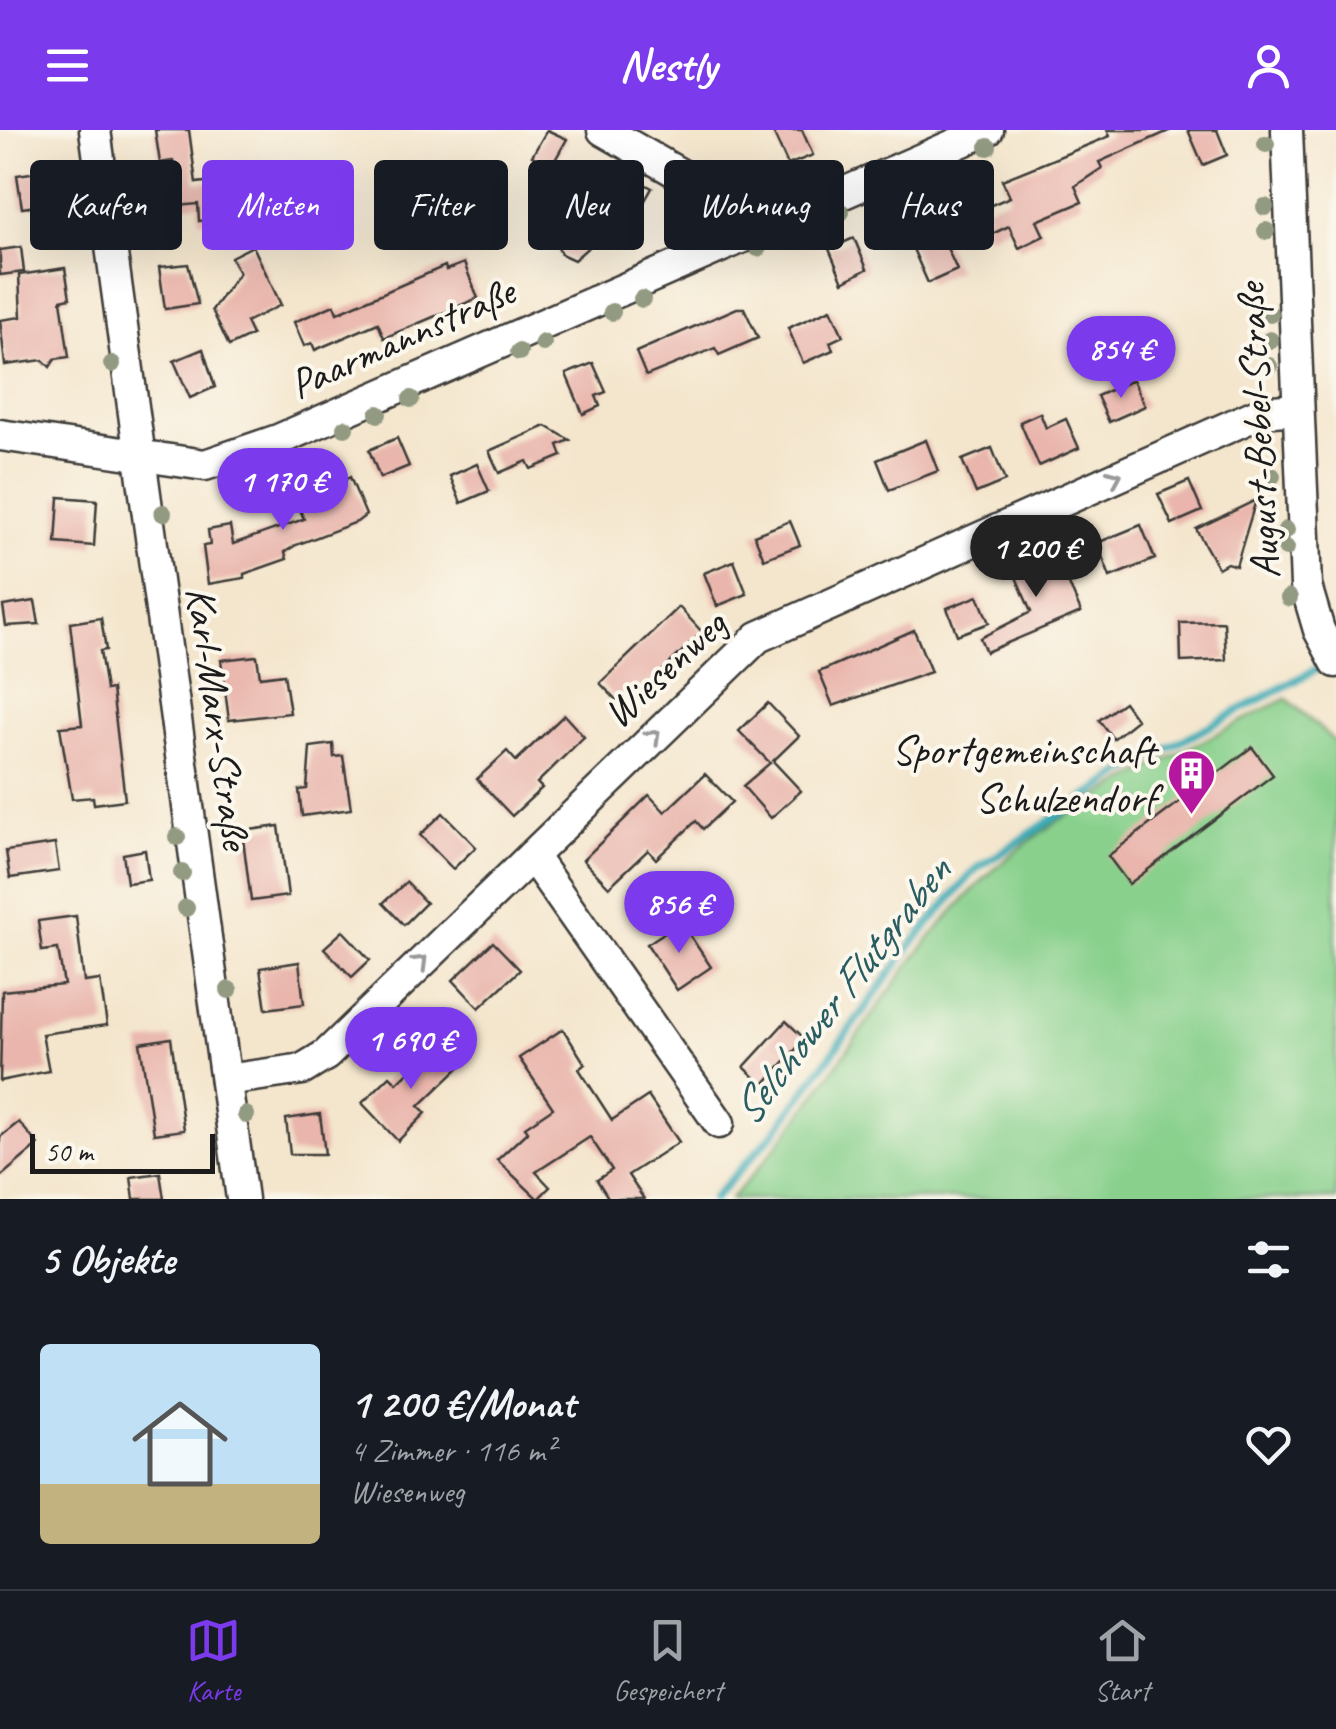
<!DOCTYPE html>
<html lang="de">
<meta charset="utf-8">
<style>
:root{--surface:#171b24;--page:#20242c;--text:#f1f3f6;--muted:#9ea1a6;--line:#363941;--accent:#7c3aed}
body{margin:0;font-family:Caveat,sans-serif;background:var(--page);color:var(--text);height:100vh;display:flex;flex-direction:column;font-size:38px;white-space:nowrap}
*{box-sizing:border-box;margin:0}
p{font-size:32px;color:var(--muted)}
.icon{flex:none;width:55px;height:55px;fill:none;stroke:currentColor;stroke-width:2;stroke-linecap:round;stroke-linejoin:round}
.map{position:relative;height:1069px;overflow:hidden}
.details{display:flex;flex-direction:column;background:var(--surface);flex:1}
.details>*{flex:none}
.hud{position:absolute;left:30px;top:30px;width:1278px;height:90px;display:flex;gap:20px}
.scale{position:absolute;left:30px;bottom:25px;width:185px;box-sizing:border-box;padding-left:10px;border:5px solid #1c1c1c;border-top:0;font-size:28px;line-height:35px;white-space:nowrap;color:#1c1c1c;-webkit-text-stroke:8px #fbf7ec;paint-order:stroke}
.price{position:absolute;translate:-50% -85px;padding:0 22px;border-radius:35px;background:var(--accent);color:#fff;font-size:32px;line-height:65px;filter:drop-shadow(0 2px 5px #0008)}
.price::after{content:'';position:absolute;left:50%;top:60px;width:30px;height:22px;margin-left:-15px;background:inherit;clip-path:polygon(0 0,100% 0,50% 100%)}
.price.on{background:#222;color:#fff}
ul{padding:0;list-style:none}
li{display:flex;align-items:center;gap:30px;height:250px;padding:0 40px}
li span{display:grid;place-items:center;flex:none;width:280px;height:200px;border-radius:10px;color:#555}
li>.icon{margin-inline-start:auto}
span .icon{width:120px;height:120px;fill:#fffc;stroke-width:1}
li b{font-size:42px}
h2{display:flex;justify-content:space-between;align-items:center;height:120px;padding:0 40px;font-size:42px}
.chip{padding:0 35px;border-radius:10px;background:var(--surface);box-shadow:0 10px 40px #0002;font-size:35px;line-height:90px}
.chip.on{background:var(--accent);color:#fff}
header{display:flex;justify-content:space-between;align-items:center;height:130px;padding:0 40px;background:var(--accent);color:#fff;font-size:45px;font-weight:700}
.dock{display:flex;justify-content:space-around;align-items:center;height:140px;border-top:2px solid var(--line);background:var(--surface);font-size:28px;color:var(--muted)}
.dock a{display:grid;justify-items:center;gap:5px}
.dock .on{color:var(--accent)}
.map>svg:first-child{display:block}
.green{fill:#88d08c;stroke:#527654;stroke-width:2.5}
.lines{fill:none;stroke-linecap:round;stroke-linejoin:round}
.stream{stroke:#3bacb7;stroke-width:8}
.building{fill:#e9b5ac}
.street-casing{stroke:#3c3a37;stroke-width:35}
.street{stroke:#fff;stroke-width:30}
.tree{fill:#929a81}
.oneway{stroke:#999}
.labels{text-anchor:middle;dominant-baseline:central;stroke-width:8;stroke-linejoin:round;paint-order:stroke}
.street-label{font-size:42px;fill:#1c1c1c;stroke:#fbf7ec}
.poi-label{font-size:42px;fill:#1c1c1c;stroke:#fbf7ec;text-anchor:end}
.water-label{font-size:45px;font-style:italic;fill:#2a5d62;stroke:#fbf7ec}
</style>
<header><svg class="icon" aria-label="menu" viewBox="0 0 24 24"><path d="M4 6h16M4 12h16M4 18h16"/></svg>Nestly<svg class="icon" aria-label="person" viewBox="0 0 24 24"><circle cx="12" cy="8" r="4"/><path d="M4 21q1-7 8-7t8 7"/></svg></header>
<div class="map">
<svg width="1336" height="1069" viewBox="0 0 1336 1069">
<rect width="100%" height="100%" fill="#fbf7ec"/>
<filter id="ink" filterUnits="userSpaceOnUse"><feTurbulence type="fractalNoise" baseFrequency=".01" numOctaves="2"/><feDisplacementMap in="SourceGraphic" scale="20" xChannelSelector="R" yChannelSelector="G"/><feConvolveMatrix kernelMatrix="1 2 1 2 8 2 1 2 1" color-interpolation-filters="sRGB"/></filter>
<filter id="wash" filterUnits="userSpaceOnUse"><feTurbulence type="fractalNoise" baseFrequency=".0048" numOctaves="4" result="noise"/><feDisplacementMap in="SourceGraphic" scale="40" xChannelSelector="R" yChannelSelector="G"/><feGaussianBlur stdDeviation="2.25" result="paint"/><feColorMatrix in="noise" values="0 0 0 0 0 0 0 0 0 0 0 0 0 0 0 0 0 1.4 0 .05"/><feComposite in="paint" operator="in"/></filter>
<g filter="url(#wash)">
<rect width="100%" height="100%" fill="#f4e6cd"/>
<path class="green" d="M 1286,568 L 1336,613 L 1336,1069 L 730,1069 C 825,971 887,842 986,747 C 1061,674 1193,618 1286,568 Z"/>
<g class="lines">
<path class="stream" d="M 713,1069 L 775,1002 L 912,814 L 975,740 L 1127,640 L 1315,540 L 1325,530"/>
</g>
<g id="blocks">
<g class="building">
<path d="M 155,0 L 189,0 L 196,53 L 223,50 L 227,88 L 199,91 L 198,74 L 177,76 L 173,31 L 160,33 Z"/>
<path d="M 547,0 L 567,9 L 551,37 L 532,26 Z"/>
<path d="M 772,0 L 802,0 L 813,25 L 788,35 Z"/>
<path d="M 1107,0 L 1171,0 L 1099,32 L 1102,38 L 1075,56 L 1082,72 L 1037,91 L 1044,106 L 1019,118 L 1009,96 L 988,106 L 980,89 L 988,85 L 984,78 L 1010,67 L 1002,50 L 1110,6 Z"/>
<path d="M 1188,0 L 1217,0 L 1227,25 L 1203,35 Z"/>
<path d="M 51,40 L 56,73 L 22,78 L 17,45 Z"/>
<path d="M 626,44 L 652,58 L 635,88 L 609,74 Z"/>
<path d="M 581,87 L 592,114 L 574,130 L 561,124 L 550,100 Z"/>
<path d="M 939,100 L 957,140 L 928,153 L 910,112 Z"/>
<path d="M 854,108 L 867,139 L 843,152 L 829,119 Z"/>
<path d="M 253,116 L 281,175 L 246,192 L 252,205 L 229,216 L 212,180 L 239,143 L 231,127 Z"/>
<path d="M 21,117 L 24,142 L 0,145 L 0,120 Z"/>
<path d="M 464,133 L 478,168 L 384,208 L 378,193 L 315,220 L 312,213 L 304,216 L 294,192 L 334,175 L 337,183 L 445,136 L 446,140 Z"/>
<path d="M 188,134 L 198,174 L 165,179 L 159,137 Z"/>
<path d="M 65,138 L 70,168 L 61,170 L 69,227 L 55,229 L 50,237 L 43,230 L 5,235 L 0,190 L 21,187 L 19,145 Z"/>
<path d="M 737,178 L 744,178 L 758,208 L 719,225 L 715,218 L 646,246 L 636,222 Z"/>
<path d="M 831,179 L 843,206 L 830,212 L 833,220 L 803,233 L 788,198 Z"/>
<path d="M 203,219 L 215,257 L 190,268 L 174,231 Z"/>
<path d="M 593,233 L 606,262 L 596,266 L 600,276 L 583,284 L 566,244 Z"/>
<path d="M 1133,250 L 1145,276 L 1109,292 L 1097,266 Z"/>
<path d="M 1040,283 L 1046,298 L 1066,289 L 1079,318 L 1039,336 L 1020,292 Z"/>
<path d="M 546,296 L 570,310 L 558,315 L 562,326 L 531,339 L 527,331 L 499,343 L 489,321 Z"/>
<path d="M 397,308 L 409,336 L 380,348 L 369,320 Z"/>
<path d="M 926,310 L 938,341 L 889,360 L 877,330 Z"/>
<path d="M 992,318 L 1005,351 L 976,363 L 962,330 Z"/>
<path d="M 477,334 L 489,361 L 461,373 L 450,346 Z"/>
<path d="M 326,346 L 330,356 L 350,347 L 366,385 L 357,392 L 296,415 L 285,422 L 287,429 L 244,444 L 244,448 L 208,454 L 203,416 L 210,415 L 208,400 L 230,396 L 233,414 L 304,389 L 296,371 L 312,364 Z"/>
<path d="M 1189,351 L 1202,381 L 1172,394 L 1158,364 Z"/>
<path d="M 59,367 L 97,370 L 94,416 L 56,413 Z"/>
<path d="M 1256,370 L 1236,436 L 1227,433 L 1218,438 L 1196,399 Z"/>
<path d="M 790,391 L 800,415 L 764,429 L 754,405 Z"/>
<path d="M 1141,395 L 1155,429 L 1110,447 L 1097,413 Z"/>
<path d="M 1045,418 L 1055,443 L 1063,440 L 1081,482 L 986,522 L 980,508 L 1031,482 L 1010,433 Z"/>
<path d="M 734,431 L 747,464 L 717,476 L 704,443 Z"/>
<path d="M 978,466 L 989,493 L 957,505 L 947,478 Z"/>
<path d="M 35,471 L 39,494 L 6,496 L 3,476 Z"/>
<path d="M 679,477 L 702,502 L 624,578 L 600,553 Z"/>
<path d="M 101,488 L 106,520 L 100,521 L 106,560 L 112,559 L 125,670 L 94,674 L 93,667 L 72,669 L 60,597 L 82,595 L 70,493 Z"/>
<path d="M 1224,492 L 1226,530 L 1181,532 L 1180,493 Z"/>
<path d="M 914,500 L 931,542 L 833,576 L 819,542 Z"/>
<path d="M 257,526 L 260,547 L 284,544 L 290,583 L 229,590 L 221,530 Z"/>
<path d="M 1124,572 L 1137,590 L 1113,609 L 1099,590 Z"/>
<path d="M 768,573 L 799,606 L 773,631 L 801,661 L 771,688 L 743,656 L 770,633 L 739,601 Z"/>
<path d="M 564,585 L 584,607 L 537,653 L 542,658 L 512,686 L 477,649 L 507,621 L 516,631 Z"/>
<path d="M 333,614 L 334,627 L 343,626 L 351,679 L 302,686 L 299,660 L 307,659 L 310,617 Z"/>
<path d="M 1252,617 L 1273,645 L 1129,754 L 1108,726 Z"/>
<path d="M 705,644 L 732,672 L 703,699 L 696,691 L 656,729 L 648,720 L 609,757 L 583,730 L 649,665 L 665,682 Z"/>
<path d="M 443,683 L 476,717 L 453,739 L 420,705 Z"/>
<path d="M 279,696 L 288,766 L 251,771 L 242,701 Z"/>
<path d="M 55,714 L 59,741 L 10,748 L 6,721 Z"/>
<path d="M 145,720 L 149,750 L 127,753 L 123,724 Z"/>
<path d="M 406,752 L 426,773 L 404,795 L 383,773 Z"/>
<path d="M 76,786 L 84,852 L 100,850 L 107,895 L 42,904 L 49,941 L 0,951 L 2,861 L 64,855 L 58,819 L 42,821 L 38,791 Z"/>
<path d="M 681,792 L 711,837 L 677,860 L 647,814 Z"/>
<path d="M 343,801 L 370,830 L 352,847 L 324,818 Z"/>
<path d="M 493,812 L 520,840 L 479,878 L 453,850 Z"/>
<path d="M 299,832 L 304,874 L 266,879 L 260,838 Z"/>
<path d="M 786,891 L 805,909 L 763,955 L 744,937 Z"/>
<path d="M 563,899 L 585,934 L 579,939 L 612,990 L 648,966 L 679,1012 L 628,1045 L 644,1069 L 609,1069 L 597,1050 L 612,1040 L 590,1007 L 536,1042 L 550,1057 L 538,1069 L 497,1030 L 528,1001 L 525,997 L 553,978 L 519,928 Z"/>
<path d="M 171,908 L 184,1000 L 154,1004 L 140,913 Z"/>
<path d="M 440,912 L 462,935 L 419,976 L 426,983 L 398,1011 L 362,973 L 390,946 L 397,953 Z"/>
<path d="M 320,984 L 325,1024 L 290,1024 L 286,989 Z"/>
<path d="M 19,992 L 38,1015 L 0,1047 L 0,1007 Z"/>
<path d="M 160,1043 L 164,1069 L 134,1069 L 131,1047 Z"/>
</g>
</g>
</g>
<g filter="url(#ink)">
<use href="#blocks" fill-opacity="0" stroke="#3c3a37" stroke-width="2.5"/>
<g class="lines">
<defs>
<g id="street">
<path d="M 95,0 L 242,1069"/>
<path d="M 603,0 L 746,82 L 754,100"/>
<path d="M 1287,0 L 1306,456 L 1319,500 L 1336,532"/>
<path d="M 0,305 L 205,335 L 278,310 L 988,0"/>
<path d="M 532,726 L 719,993"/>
<path d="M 226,950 L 303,939 L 326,925 L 758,507 L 1262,282 L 1296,279"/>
</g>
</defs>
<use href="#street" class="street-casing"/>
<use href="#street" class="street"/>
</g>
<g class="tree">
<circle cx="1266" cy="14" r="9"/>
<circle cx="988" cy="17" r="9"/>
<circle cx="909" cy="52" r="9"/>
<circle cx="1265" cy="77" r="9"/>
<circle cx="841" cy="82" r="9"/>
<circle cx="1266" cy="101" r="9"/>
<circle cx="758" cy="118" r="9"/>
<circle cx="642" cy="169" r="9"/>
<circle cx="612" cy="182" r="9"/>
<circle cx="1270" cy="184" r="9"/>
<circle cx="1270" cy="210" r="9"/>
<circle cx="543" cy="213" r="9"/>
<circle cx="519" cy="222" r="9"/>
<circle cx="112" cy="234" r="9"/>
<circle cx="1269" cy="236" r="9"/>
<circle cx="411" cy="269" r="9"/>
<circle cx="378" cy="284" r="9"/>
<circle cx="345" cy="298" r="9"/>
<circle cx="1272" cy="346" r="9"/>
<circle cx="163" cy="383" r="9"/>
<circle cx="1286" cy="400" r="9"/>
<circle cx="1286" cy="418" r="9"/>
<circle cx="1289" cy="468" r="9"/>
<circle cx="177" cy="707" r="9"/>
<circle cx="182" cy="743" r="9"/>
<circle cx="186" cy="778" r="9"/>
<circle cx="229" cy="860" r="9"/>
<circle cx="246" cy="985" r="9"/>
</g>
<defs><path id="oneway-chevron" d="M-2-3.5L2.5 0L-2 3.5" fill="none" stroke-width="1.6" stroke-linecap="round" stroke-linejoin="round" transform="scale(2.5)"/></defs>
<g class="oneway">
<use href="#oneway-chevron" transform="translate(1115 347) rotate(-24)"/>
<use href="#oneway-chevron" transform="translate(654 606) rotate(-44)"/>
<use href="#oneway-chevron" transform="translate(421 832) rotate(-45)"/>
</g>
</g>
<defs>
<symbol id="building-pin" viewBox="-11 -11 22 30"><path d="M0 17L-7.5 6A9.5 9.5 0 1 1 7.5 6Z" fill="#b5179e" stroke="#fbf7ec"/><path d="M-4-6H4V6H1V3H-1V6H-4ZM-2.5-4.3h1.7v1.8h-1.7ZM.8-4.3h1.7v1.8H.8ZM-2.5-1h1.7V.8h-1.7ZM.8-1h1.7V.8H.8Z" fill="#fff"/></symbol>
</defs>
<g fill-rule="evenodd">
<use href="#building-pin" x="1164" y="616" width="55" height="75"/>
</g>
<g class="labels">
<g class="street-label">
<text transform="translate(402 208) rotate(-24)">Paarmannstraße</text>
<text transform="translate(1258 301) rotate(-93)">August-Bebel-Straße</text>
<text transform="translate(665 539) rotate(-43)">Wiesenweg</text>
<text transform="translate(218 588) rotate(82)">Karl-Marx-Straße</text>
</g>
<g class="poi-label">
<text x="1156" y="620">Sportgemeinschaft<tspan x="1156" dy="48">Schulzendorf</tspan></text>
</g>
<g class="water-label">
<text transform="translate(841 861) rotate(-52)">Selchower Flutgraben</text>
</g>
</g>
</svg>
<div class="scale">50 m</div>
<b class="price" style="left:1121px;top:271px">854 €</b>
<b class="price" style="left:283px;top:403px">1 170 €</b>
<b class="price on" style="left:1036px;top:470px">1 200 €</b>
<b class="price" style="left:679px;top:826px">856 €</b>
<b class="price" style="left:411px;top:962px">1 690 €</b>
<div class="hud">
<a class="chip">Kaufen</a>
<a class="chip on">Mieten</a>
<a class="chip">Filter</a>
<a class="chip">Neu</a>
<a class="chip">Wohnung</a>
<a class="chip">Haus</a>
</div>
</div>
<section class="details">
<h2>5 Objekte<svg class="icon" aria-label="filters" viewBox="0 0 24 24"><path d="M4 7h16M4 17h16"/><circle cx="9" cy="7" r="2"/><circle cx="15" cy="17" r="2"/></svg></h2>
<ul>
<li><span style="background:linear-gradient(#bfe0f5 70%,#c2b280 0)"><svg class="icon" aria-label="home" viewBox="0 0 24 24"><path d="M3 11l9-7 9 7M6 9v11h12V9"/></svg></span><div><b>1 200 €/Monat</b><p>4 Zimmer · 116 m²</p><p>Wiesenweg</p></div><svg class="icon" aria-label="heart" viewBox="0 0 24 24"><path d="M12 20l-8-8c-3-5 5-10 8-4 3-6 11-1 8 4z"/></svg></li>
</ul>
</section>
<nav class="dock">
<a class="on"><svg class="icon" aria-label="map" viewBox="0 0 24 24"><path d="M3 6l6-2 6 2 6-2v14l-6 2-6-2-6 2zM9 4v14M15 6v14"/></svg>Karte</a>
<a><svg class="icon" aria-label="saved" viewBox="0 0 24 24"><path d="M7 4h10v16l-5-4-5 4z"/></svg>Gespeichert</a>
<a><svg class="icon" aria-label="home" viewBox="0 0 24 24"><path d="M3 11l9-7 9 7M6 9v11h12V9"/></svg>Start</a>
</nav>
